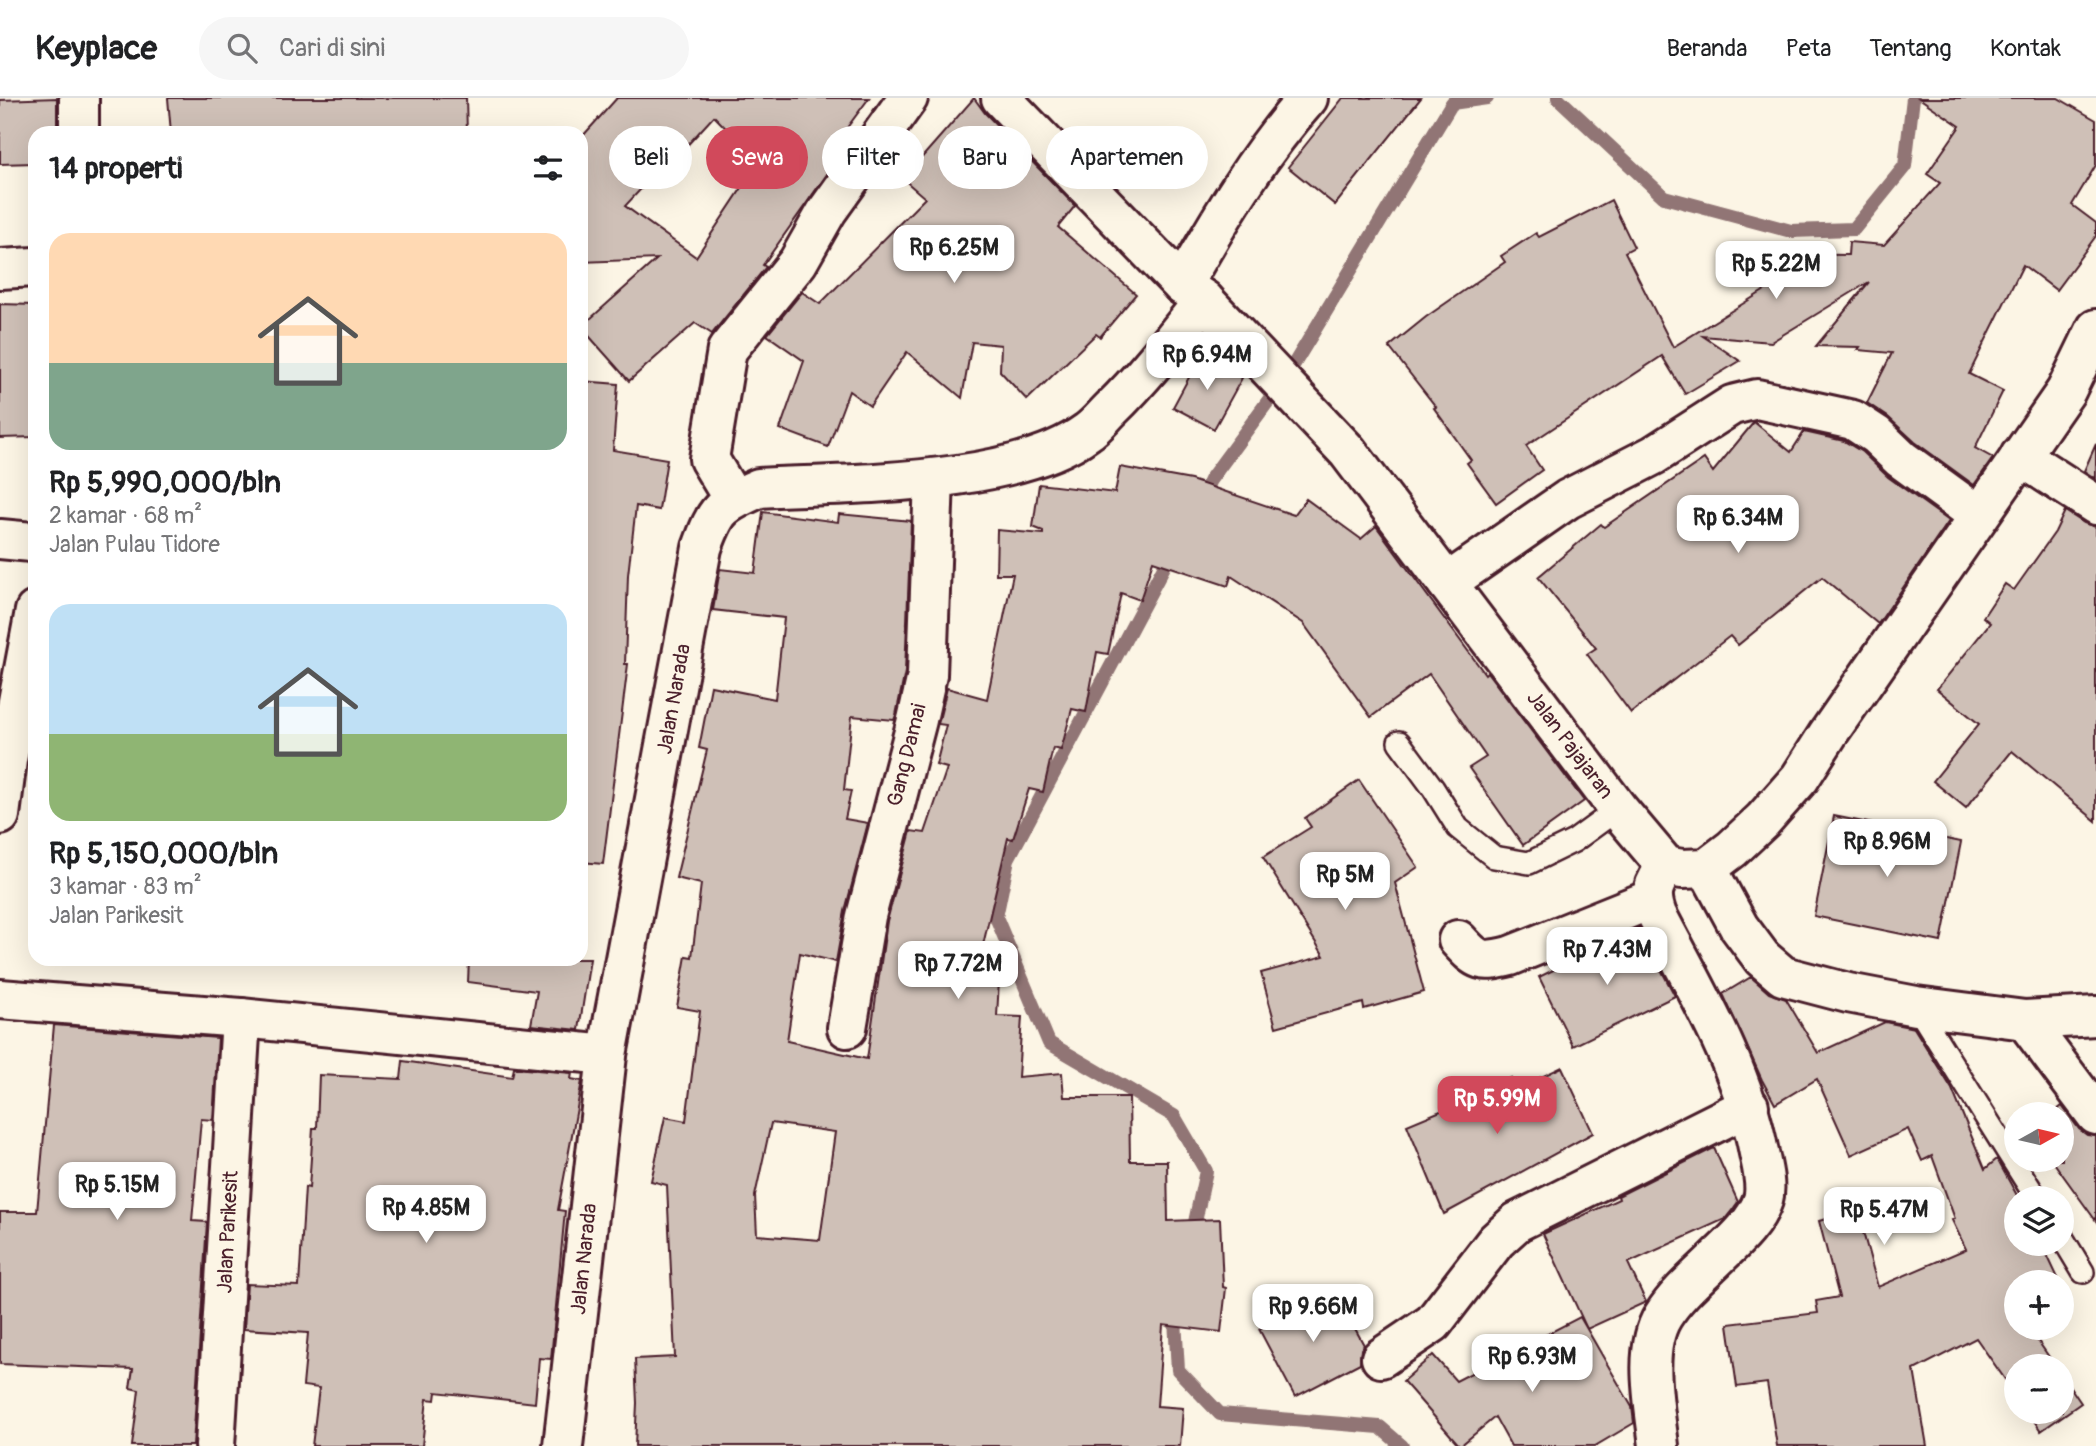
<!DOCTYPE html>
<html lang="id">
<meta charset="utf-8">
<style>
:root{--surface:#fff;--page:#f6f6f6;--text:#202124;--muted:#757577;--line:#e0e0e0;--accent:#d1495b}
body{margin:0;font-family:Pangolin,sans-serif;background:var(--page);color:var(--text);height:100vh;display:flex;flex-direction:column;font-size:26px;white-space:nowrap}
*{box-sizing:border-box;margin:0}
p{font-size:23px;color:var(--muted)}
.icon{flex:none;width:38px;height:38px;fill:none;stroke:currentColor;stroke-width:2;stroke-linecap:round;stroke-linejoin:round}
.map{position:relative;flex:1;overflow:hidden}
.details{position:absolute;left:28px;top:28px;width:560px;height:840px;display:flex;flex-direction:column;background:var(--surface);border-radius:21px;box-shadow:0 7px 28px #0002}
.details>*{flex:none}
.top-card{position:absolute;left:609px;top:28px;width:665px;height:63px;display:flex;gap:14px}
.needle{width:46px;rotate:82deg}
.controls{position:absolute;left:2004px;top:1004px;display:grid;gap:14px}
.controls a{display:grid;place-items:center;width:70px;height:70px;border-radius:50%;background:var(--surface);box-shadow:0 7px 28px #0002;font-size:35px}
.price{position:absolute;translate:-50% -60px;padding:0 16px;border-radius:14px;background:#fff;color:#222;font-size:23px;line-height:46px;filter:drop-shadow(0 2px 4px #0008)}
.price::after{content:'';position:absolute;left:50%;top:42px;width:21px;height:16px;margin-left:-10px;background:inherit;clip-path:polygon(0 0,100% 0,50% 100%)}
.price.selected{background:var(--accent);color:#fff}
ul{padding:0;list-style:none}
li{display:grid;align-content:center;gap:14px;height:371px;padding:0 21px}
li span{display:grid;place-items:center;height:217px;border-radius:21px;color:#555}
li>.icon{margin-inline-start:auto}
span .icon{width:126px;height:126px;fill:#fffc;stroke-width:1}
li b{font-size:30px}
h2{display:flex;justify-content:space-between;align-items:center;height:84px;padding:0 21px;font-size:30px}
.tag{padding:0 24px;border-radius:32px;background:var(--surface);box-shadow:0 7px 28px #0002;font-size:24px;line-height:63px}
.tag.selected{background:var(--accent);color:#fff}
header{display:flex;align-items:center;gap:42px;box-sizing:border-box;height:98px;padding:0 35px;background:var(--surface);border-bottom:2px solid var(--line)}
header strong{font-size:33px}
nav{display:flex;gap:38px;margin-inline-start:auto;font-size:24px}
.search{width:490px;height:63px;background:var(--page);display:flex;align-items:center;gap:18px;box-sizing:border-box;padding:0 24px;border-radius:38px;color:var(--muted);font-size:26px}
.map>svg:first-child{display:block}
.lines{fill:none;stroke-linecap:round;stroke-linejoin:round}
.stream{stroke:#917474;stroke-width:14}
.building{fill:#cfc0b7;stroke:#4a1f2b;stroke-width:2;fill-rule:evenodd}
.lane-casing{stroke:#4a1f2b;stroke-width:26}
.street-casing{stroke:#4a1f2b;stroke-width:44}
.secondary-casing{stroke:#4a1f2b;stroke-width:44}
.lane{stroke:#fcf5e5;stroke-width:21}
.street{stroke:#fcf5e5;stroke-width:38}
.secondary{stroke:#fcf5e5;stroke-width:38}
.labels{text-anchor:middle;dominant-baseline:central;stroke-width:6;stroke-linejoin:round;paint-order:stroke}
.street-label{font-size:21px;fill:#4a1f2b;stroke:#fcf5e5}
</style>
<header>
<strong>Keyplace</strong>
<div class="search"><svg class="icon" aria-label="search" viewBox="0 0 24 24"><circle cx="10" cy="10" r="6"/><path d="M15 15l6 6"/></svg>Cari di sini</div>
<nav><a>Beranda</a><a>Peta</a><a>Tentang</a><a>Kontak</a></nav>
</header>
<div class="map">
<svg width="2096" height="1348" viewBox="0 0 2096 1348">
<rect width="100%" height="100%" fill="#fcf5e5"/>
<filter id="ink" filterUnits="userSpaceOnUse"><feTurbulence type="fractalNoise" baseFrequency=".0143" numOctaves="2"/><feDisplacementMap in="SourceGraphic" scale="14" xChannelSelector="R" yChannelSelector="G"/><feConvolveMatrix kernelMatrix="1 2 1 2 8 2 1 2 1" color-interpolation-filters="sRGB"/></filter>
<g filter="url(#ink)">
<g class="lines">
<g class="stream">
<path d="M 1558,0 L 1664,99 L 1791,133 L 1854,131 L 1905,68 L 1913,0"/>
<path d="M 1199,405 L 1210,382 L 1288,276 L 1452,5 L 1487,0"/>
<path d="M 1174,450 L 1008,761 L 996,819 L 1049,945 L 1174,1018 L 1206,1073 L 1192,1138"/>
<path d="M 1178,1209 L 1175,1222 L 1178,1272 L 1220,1316 L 1380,1329 L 1402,1348"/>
</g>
</g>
<g class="building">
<path d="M 57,0 L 57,35 L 35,35 L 35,65 L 0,66 L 0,2 Z"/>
<path d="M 168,0 L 466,0 L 467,35 L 171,35 Z"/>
<path d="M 617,0 L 869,0 L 829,54 L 837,62 L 763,167 L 766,169 L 712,236 L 695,225 L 629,283 L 581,229 L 657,161 L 581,164 L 581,40 ZM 714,18 L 759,64 L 696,159 L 625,108 L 679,50 L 682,53 Z"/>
<path d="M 974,0 L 985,15 L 1075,108 L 1058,129 L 1136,196 L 1100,239 L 1096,236 L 1027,302 L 1000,273 L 1001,247 L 972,244 L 962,300 L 907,254 L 870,308 L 849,293 L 828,349 L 780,331 L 804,263 L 767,237 L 802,194 L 820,206 L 925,100 L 903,81 Z"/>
<path d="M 1343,0 L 1421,0 L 1335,107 L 1288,69 Z"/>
<path d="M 1919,0 L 2058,0 L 2096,22 L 2096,67 L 2072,107 L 2096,125 L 2096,138 L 2056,192 L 2023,167 L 1969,276 L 2003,293 L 1975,350 L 1993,360 L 1974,387 L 1915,344 L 1888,319 L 1867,305 L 1892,255 L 1858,252 L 1860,249 L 1816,248 L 1869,184 L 1771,244 L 1703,238 L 1740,263 L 1685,296 L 1662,258 L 1526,348 L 1542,372 L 1496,405 L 1467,365 L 1471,362 L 1434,310 L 1436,309 L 1389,249 L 1426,219 L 1505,164 L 1501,158 L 1536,135 L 1539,139 L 1611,102 L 1634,149 L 1625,154 L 1673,249 L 1765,192 L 1765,156 L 1848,157 L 1849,144 L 1884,147 L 1940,85 L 1927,76 L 1960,28 Z"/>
<path d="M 0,206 L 35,207 L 35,339 L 0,340 Z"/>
<path d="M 1201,257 L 1242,280 L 1214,331 L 1173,309 Z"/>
<path d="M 581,283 L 618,286 L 613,352 L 667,361 L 659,412 L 636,408 L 628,477 L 625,566 L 628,566 L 603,766 L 581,764 Z"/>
<path d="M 1754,324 L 1791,354 L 1804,334 L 1844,343 L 1862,354 L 1888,379 L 1949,423 L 1878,526 L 1822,479 L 1738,547 L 1730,538 L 1631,615 L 1587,556 L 1596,550 L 1538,479 L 1601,426 L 1604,429 L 1704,361 L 1713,374 Z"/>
<path d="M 2096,346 L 2096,381 L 2084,373 Z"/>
<path d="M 1120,369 L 1191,382 L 1294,417 L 1306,401 L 1361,441 L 1376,428 L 1485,576 L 1487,574 L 1584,703 L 1523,747 L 1469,670 L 1486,659 L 1429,576 L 1371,619 L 1303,525 L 1231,478 L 1228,488 L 1153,463 L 1140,502 L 1121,495 L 1108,556 L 1097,554 L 1086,614 L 1072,611 L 1061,652 L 1053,650 L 1043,694 L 1029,691 L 1013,741 L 1008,740 L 983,847 L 1001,848 L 997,918 L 1022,919 L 1018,979 L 1062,975 L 1064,999 L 1129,999 L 1130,1063 L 1167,1063 L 1168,1123 L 1220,1121 L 1223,1189 L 1226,1190 L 1221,1234 L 1163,1227 L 1157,1308 L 1183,1310 L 1180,1348 L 635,1348 L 637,1305 L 635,1261 L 675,1259 L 667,1087 L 651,1083 L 665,1019 L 686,1023 L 700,913 L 677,909 L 686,858 L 692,859 L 701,786 L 676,780 L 707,652 L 699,650 L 711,588 L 775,601 L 784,520 L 713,512 L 720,471 L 755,475 L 763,414 L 838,424 L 839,416 L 911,423 L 905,574 L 896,617 L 894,622 L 852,618 L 844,692 L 851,693 L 845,721 L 868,725 L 845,813 L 836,864 L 800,855 L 787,943 L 867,961 L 887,823 L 911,733 L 925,735 L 947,670 L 936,667 L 946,627 L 938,626 L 947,590 L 987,601 L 1013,476 L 996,476 L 997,432 L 1043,436 L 1043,433 L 1033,429 L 1039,386 L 1115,395 ZM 771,1025 L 835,1034 L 820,1142 L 757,1137 L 755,1098 Z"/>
<path d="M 2065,413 L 2084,425 L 2096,429 L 2096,723 L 2012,653 L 1966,710 L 1933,683 L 1979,626 L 1937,591 L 1990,525 L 1983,519 L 2005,486 L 2014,492 L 2055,434 Z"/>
<path d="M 1359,682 L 1418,769 L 1395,785 L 1424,894 L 1364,911 L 1363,905 L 1276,929 L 1261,875 L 1324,858 L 1263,759 L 1311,729 L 1305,720 Z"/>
<path d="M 1834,718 L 1961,744 L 1941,844 L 1814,818 Z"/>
<path d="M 1639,830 L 1675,898 L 1573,948 L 1539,879 Z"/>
<path d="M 469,861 L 590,861 L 579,932 L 531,927 L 537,893 L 468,884 Z"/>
<path d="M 1751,879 L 1769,895 L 1786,901 L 1818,955 L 1885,924 L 1914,930 L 1952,991 L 1985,1071 L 1997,1061 L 2019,1101 L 2016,1101 L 2016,1146 L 2042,1146 L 2058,1180 L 2049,1185 L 2016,1185 L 2016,1201 L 2010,1204 L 2016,1212 L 2016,1230 L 2029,1230 L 2056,1269 L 2016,1269 L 2016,1297 L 1976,1240 L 1914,1272 L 1927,1348 L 1777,1348 L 1767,1285 L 1737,1289 L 1728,1226 L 1818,1215 L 1816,1203 L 1839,1199 L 1819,1123 L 1857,1112 L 1878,1189 L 1966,1151 L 1952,1122 L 1955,1121 L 1932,1058 L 1922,1063 L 1908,1031 L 1851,1057 L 1817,981 L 1775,1006 L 1762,982 L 1723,896 Z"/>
<path d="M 54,927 L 218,940 L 213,1022 L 201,1021 L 192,1123 L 207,1124 L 193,1348 L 132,1348 L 139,1292 L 130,1290 L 133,1271 L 0,1266 L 0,1114 L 37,1114 Z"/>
<path d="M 403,963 L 512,979 L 514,970 L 572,975 L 571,981 L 582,983 L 558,1112 L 565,1113 L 551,1261 L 539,1260 L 535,1305 L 436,1294 L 435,1302 L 427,1301 L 422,1348 L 312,1348 L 319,1290 L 303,1288 L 308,1235 L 244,1231 L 247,1186 L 299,1188 L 305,1089 L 309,1090 L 313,1030 L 317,1030 L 319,977 L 401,981 Z"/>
<path d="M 1562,969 L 1593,1035 L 1444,1116 L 1407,1027 L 1479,997 L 1511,980 L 1516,991 Z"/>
<path d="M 2062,1008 L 2079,1031 L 2087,1037 L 2096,1038 L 2096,1123 L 2052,1062 L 2062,1062 L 2062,1017 L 2051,1017 Z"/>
<path d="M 1714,1050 L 1738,1104 L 1733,1111 L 1725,1121 L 1628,1165 L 1646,1204 L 1587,1231 L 1543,1136 L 1619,1101 L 1618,1098 Z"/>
<path d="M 1332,1192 L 1349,1227 L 1352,1225 L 1364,1247 L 1361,1251 L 1360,1265 L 1295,1299 L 1259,1231 Z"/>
<path d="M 1580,1219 L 1632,1309 L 1634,1325 L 1595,1348 L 1511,1348 L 1495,1319 L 1460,1348 L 1403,1283 L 1433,1257 L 1456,1283 Z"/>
<path d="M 2062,1277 L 2081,1305 L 2041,1333 L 2028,1314 L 2062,1314 Z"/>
</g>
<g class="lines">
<defs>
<g id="lane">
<path d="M 1399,644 L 1433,690 L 1458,730 L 1494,759 L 1529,765 L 1574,743 L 1618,711"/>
<path d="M 1916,908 L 2037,1101"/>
<path d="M 2062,1139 L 2083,1174"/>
</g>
<g id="street">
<path d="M 79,0 L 79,35"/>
<path d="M 0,171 L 35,169"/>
<path d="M 1182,187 C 1220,121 1257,57 1308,0"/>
<path d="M 2020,358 L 2096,407"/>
<path d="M 733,401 L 709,361 L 727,252 L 798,164 L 827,113 L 908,0"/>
<path d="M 0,441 L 32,444 L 35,446"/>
<path d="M 1447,485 L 1568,401 L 1654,357 L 1732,307 L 1757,301 L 1853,322 L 1876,337 L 1901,361 L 1978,417"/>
<path d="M 0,717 L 7,662 L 35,513"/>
<path d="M 1707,770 L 1739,829 L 1762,860 L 1783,878 L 1848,895 L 1916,908 L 2025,922 L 2096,918"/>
<path d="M 1458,842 C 1478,864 1481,865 1510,858 L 1652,801"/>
<path d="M 0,901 L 241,920 L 607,957"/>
<path d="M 2025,922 L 2096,1017"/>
<path d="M 847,930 L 866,818 L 917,622 L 927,577 L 934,380"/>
<path d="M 1381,1260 L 1433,1225 L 1496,1143 L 1517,1124 L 1749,1008"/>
<path d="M 215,1348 L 241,920"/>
<path d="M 1659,1348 C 1655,1310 1642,1252 1663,1218 C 1678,1194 1702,1175 1721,1156 C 1737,1141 1756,1123 1763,1102 C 1767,1088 1762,1069 1759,1055 C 1743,969 1697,894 1657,817 C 1649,794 1653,788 1666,768"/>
</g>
<g id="secondary">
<path d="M 1001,0 L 1182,187 L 1204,202 L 1348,354 L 1618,711 L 1666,768 L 1682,771 L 1707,770 L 1732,751 L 1763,722 L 1800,680 L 1828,636 L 2066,293 L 2096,231"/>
<path d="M 563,1348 L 607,957 L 702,450 C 716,411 720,407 759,390 C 849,385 1014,388 1087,334 C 1096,328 1103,319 1110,312 C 1145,278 1174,240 1204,202"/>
</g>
</defs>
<use href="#lane" class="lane-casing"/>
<use href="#street" class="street-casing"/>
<use href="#secondary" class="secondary-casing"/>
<use href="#lane" class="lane"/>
<use href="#street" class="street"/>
<use href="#secondary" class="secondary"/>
</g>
</g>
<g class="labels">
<g class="street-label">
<text transform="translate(674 601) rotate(-80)">Jalan Narada</text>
<text transform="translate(1570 647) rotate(53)">Jalan Pajajaran</text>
<text transform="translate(907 657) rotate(-76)">Gang Damai</text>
<text transform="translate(228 1134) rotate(-87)">Jalan Parikesit</text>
<text transform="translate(584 1161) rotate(-84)">Jalan Narada</text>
</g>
</g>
</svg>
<div class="controls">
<a><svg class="needle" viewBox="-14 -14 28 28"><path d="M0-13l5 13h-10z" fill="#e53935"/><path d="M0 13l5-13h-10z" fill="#757577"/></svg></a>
<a><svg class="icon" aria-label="layers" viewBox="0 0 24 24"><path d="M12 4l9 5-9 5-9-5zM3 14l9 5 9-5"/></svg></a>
<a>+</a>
<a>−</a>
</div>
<b class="price" style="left:954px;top:187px">Rp 6.25M</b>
<b class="price" style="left:1776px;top:203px">Rp 5.22M</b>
<b class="price" style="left:1207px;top:294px">Rp 6.94M</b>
<b class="price" style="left:1738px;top:457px">Rp 6.34M</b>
<b class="price" style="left:1887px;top:781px">Rp 8.96M</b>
<b class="price" style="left:1345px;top:814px">Rp 5M</b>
<b class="price" style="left:1607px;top:889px">Rp 7.43M</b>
<b class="price" style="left:958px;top:903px">Rp 7.72M</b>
<b class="price selected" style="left:1497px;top:1038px">Rp 5.99M</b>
<b class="price" style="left:117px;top:1124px">Rp 5.15M</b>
<b class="price" style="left:426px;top:1147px">Rp 4.85M</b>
<b class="price" style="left:1884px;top:1149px">Rp 5.47M</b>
<b class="price" style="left:1313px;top:1246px">Rp 9.66M</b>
<b class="price" style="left:1532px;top:1296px">Rp 6.93M</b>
<div class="top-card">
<a class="tag">Beli</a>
<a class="tag selected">Sewa</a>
<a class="tag">Filter</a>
<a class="tag">Baru</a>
<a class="tag">Apartemen</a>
</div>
<section class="details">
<h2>14 properti<svg class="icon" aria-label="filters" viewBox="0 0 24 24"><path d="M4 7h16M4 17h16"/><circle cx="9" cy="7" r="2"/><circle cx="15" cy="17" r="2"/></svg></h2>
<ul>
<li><span style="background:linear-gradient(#ffd9b3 60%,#7fa58c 0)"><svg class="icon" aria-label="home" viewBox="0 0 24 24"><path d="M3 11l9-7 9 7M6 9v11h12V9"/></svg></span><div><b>Rp 5,990,000/bln</b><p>2 kamar · 68 m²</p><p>Jalan Pulau Tidore</p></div></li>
<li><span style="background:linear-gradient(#bfe0f5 60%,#8fb573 0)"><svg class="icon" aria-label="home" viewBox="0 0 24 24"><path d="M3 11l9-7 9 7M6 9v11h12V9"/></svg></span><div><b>Rp 5,150,000/bln</b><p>3 kamar · 83 m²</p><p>Jalan Parikesit</p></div></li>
</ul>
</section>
</div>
